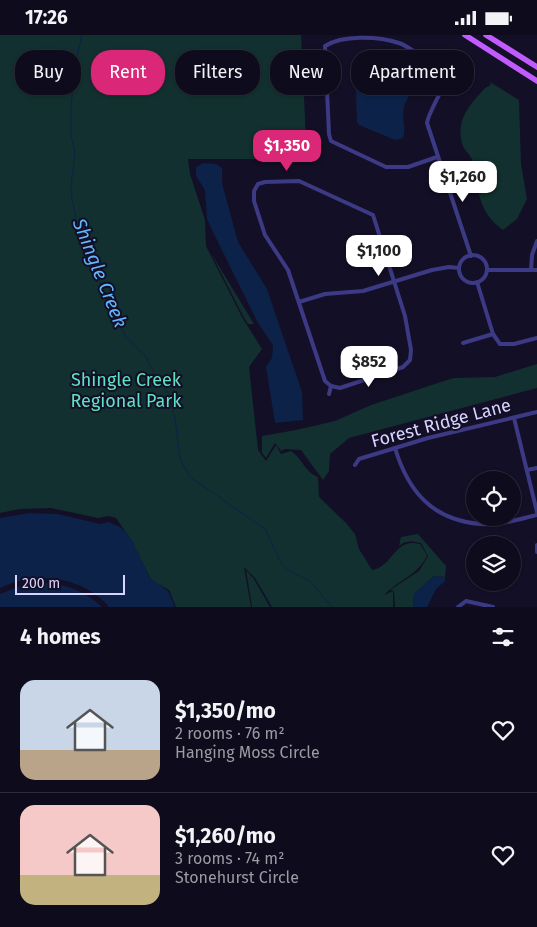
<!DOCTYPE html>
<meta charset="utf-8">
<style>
:root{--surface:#0e0b1c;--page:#1c1929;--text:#f1f3f6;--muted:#9b9ba3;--line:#2e2b3b;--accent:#db2777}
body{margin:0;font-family:"Fira Sans",sans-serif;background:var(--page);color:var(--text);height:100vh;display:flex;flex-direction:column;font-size:19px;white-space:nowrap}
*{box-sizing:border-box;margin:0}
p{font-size:16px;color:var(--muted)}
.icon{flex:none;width:28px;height:28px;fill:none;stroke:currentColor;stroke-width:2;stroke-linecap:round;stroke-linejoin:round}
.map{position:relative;height:572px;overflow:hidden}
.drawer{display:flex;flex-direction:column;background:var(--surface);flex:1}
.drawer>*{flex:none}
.top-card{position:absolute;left:15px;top:15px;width:508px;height:45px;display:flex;gap:10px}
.fabs{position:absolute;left:466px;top:436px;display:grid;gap:10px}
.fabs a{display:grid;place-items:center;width:55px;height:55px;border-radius:50%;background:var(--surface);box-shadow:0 1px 4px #0004,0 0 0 1px var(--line);font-size:25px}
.scale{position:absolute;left:15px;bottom:12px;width:110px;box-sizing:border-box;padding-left:5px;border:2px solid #d9d4ff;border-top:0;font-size:14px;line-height:18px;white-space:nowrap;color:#d9d4ff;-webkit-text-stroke:4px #130f26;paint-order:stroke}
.price{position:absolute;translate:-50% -42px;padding:0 11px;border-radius:10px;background:#fff;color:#222;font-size:16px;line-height:32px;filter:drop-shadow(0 1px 2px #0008)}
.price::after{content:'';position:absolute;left:50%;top:30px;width:15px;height:11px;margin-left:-8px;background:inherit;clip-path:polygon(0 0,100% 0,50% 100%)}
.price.selected{background:var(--accent);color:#fff}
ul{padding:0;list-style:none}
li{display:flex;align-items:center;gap:15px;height:125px;padding:0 20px}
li+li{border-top:1px solid var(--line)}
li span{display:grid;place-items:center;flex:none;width:140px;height:100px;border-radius:15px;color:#555}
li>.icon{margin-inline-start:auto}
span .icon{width:60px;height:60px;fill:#fffc;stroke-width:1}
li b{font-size:21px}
h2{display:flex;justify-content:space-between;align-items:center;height:60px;padding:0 20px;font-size:21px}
.tag{padding:0 18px;border-radius:20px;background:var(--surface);box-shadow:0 1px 4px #0004,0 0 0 1px var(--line);font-size:18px;line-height:45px}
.tag.selected{background:var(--accent);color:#fff}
.status{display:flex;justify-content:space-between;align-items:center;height:35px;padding:0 25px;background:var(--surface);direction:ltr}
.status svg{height:14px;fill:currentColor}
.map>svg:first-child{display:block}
.green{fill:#12302f}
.water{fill:#0c2248}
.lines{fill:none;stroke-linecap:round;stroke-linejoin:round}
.stream{stroke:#0c2248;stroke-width:1}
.street{stroke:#3d3a85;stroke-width:4}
.primary{stroke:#c25bff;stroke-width:5.5}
.labels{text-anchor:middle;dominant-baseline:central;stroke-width:4;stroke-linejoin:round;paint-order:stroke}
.park-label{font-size:18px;fill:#5fe0c0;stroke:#130f26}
.street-label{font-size:18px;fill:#d9d4ff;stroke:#130f26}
.water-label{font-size:19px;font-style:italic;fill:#62b6ff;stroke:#130f26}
</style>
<div class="status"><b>17:26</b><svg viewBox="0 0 49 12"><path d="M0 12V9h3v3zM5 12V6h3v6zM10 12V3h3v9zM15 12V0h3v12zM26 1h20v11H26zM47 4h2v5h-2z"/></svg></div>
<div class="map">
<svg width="537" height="572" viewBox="0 0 537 572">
<rect width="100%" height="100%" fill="#130f26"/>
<g class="green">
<path d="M 0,0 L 301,0 L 307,124 L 188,124 L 190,139 L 205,185 L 206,211 L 242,282 L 262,314 L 249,332 L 258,415 L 266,426 L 276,410 L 281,419 L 291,416 C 302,423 304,436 318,442 L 319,462 L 346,488 L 355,499 L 359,514 L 372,535 C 394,531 394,502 420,509 L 427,520 C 420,539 397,546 384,560 L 393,556 L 393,572 L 272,572 L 255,543 L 244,532 L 251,572 L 176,572 L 169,555 L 151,545 L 131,505 L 116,483 L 108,481 L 98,483 L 51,473 L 20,474 L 0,478 Z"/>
<path d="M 490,47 L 519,65 L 521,129 L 527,164 L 517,184 L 503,195 C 477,177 479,154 473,127 C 471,119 463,115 462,108 C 457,89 465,75 477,62 C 482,57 483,53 491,50 Z"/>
<path d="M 211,218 L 254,289 L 248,289 L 243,281 Z"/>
<path d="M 537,329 L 537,353 L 349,403 L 330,419 L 329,436 L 323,445 L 301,415 L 285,414 L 281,416 L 275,408 L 266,423 L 262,418 L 262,401 L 296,395 L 335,386 L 371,370 L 444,346 L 454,343 L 495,342 Z"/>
<path d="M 418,499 L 446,531 L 445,542 L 434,541 L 414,559 L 413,572 L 395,572 L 394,556 L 390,555 L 419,536 L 428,521 L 421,508 C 413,506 405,505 399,511 L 401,502 Z"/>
<path d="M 246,535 L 254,544 L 270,572 L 252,572 Z"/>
</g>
<g class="water">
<path d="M 358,28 C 381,28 395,35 414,47 C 415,55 406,63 404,72 C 401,82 407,94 403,103 L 395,105 L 359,90 L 357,87 L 355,34 L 355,30 Z"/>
<path d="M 203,128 L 216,129 L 222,133 L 222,148 L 238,207 L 267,254 L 302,357 L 303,385 L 275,388 L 266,332 L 272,323 L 273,310 L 258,288 L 212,195 L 207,184 L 205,155 L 196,141 L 196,132 Z"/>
<path d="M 29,478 L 58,479 L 100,489 L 109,487 L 120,492 L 128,499 L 134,509 L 149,542 L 168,556 L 175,572 L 109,572 C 82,541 37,536 0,553 L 0,483 Z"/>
<path d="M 434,541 L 445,542 L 445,546 L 436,554 L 427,572 L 413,572 L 414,559 Z"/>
<path d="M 45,548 C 67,549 86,557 102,572 L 0,572 L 0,559 L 23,550 Z"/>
</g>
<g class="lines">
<path class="stream" d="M 82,0 L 74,36 L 71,73 L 71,100 L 75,118 L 71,151 L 72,163 L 77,189 L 109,270 L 125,300 L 146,322 L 158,345 L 169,359 L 175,384 L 180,424 L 190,442 L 265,494 L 282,530 L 289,536 L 310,546 L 332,572"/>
<g class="street">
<path d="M 437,122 L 408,132 L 386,132 L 331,106 L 329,99 L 325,11 C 342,0 378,1 399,8 C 408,11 417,19 426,24 C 433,29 442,33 445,42 C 447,50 429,75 427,88 L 471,221"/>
<path d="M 299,146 L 373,180 L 405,281 L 411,315 L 410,325 L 403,332 L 340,353 L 331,351 L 325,346 L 288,235 L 265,200 L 254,166 L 254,156 L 258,149 L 265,147 Z"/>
<circle cx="473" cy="234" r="14"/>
<path d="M 487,235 L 537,235"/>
<path d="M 531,235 L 532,220 L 537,206"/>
<path d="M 477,247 L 493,299 L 500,309 L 514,309 L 537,303"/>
<path d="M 299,267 L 325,259 L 363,256 L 432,235 L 449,232 L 459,233"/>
<path d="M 463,308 L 493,299"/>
<path d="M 329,359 L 331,351"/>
<path d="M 514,383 L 537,477"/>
<path d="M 395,413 C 408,456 432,485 480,489 C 499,491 519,484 537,480"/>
<path d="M 355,430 L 359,424 L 428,403 L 537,377"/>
<path d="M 527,435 L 537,433"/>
<path d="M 537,510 L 537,517"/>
<path d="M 458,572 L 466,566 L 493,572"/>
</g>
<g class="primary">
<path d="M 465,0 L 537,46"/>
<path d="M 486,0 L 537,32"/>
</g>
</g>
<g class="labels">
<g class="park-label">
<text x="126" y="345">Shingle Creek<tspan x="126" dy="21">Regional Park</tspan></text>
</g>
<g class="street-label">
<text transform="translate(441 388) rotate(-15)">Forest Ridge Lane</text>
</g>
<g class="water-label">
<text transform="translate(100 238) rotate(68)">Shingle Creek</text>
</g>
</g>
</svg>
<div class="fabs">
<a><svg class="icon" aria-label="locate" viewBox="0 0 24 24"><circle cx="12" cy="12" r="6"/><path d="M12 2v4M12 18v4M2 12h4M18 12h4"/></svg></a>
<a><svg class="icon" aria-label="layers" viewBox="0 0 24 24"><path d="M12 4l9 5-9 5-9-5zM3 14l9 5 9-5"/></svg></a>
</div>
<div class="scale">200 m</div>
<b class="price selected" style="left:287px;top:137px">$1,350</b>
<b class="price" style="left:463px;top:168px">$1,260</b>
<b class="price" style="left:379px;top:242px">$1,100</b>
<b class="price" style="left:369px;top:353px">$852</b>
<div class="top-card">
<a class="tag">Buy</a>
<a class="tag selected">Rent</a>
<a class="tag">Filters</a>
<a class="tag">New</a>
<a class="tag">Apartment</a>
</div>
</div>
<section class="drawer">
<h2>4 homes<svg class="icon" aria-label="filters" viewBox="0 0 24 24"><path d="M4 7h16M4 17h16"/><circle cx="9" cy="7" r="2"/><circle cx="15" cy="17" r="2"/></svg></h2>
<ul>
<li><span style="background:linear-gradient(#c9d6e8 70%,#b9a48a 0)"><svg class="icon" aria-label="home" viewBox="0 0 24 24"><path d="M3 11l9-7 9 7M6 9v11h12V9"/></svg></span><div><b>$1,350/mo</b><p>2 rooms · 76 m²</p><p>Hanging Moss Circle</p></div><svg class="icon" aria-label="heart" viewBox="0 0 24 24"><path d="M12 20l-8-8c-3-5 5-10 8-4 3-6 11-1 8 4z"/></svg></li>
<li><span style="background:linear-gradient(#f6c9c9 70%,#c2b280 0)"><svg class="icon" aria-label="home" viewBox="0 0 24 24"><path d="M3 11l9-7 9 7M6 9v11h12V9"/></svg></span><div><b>$1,260/mo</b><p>3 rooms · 74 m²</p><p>Stonehurst Circle</p></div><svg class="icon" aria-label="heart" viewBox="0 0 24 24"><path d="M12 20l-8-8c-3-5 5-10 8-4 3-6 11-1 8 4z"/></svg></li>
</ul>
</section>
